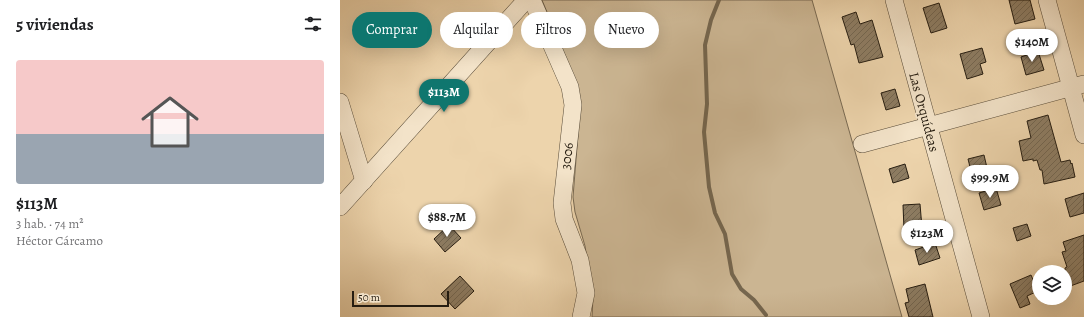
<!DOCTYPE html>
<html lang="es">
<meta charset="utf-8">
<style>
:root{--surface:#fff;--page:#f2f2f2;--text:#202124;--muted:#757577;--accent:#0f766e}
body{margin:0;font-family:Alegreya,serif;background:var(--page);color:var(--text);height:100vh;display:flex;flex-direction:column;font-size:15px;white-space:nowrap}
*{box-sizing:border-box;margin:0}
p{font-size:13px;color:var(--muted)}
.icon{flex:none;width:22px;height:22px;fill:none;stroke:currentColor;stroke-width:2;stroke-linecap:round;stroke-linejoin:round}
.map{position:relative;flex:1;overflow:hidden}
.side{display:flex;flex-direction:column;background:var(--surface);width:340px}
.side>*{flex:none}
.hud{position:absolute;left:12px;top:12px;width:380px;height:36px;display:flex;gap:8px}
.buttons{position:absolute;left:692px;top:265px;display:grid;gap:8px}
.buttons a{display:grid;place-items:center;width:40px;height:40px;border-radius:50%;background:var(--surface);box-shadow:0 4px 16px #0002;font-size:20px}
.scale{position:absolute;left:12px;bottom:10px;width:97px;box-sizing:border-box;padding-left:4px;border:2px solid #261d11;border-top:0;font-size:11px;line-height:14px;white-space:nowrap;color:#261d11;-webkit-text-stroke:3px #f3e3c9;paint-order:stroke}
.price{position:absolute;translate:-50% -34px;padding:0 9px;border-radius:14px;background:#fff;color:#222;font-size:13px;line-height:26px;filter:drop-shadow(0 1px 2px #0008)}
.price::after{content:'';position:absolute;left:50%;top:24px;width:12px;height:9px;margin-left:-6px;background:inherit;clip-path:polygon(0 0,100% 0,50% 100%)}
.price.selected{background:var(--accent);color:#fff}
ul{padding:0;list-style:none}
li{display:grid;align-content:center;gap:8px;height:212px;padding:0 16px}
li span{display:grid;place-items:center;height:124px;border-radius:4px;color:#555}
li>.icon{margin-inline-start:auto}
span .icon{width:72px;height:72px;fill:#fffc;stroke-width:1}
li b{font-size:17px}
h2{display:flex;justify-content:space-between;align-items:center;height:48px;padding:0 16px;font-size:17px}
.chip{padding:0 14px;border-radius:18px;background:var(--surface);box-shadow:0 4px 16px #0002;font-size:14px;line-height:36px}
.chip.selected{background:var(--accent);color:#fff}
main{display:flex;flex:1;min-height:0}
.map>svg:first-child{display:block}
.grass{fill:#cbb592;stroke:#786952}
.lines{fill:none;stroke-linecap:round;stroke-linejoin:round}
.stream{stroke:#75664e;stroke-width:4}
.building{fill:url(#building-hatch);stroke:#261d11}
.minor-casing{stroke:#584b38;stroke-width:18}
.minor{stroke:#f3e3c9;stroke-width:17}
.labels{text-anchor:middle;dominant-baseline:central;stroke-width:3.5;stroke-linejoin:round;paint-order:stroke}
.street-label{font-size:14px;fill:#261d11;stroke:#f3e3c9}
</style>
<main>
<section class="side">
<h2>5 viviendas<svg class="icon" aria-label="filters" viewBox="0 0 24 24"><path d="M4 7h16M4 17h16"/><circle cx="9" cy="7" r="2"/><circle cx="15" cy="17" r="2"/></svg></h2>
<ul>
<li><span style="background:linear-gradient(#f6c9c9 60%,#9aa5b1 0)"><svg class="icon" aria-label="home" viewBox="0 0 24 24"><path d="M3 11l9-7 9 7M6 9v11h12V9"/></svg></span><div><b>$113M</b><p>3 hab. · 74 m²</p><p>Héctor Cárcamo</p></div></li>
</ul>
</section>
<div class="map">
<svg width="744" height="317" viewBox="0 0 744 317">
<defs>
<pattern id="building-hatch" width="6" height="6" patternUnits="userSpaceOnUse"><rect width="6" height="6" fill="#8d7c62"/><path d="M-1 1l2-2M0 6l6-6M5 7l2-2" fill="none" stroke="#73654f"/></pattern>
</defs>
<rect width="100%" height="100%" fill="#edd4ac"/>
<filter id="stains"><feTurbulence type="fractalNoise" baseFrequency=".005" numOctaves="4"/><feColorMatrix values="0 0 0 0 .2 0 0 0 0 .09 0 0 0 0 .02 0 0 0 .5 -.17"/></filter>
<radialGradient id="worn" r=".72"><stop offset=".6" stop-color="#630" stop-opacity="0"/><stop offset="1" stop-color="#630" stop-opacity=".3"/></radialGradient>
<path class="grass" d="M 202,0 L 472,0 L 562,317 L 252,317 L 253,297 L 250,278 L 245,246 L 235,212 L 233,197 L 239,122 L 231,70 Z"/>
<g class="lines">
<path class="stream" d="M 379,0 L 371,20 L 365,45 L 367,104 L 364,132 L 369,187 L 375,213 L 385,234 L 392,274 L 401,289 L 414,300 L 426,315"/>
</g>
<g class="building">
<path d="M 669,0 L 690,0 L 695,19 L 675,24 Z"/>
<path d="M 599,3 L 607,28 L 591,33 L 583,8 Z"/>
<path d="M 516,12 L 520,24 L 532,20 L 543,57 L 519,63 L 514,44 L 511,45 L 502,17 Z"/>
<path d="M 642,48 L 646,62 L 640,64 L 643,74 L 627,79 L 620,54 Z"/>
<path d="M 698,51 L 704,70 L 686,75 L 681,57 Z"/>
<path d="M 555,89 L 560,106 L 546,110 L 541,93 Z"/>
<path d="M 708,115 L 721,162 L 730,160 L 731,164 L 732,163 L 735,177 L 704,184 L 702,170 L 700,170 L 697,160 L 693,161 L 693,159 L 683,161 L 679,141 L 691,138 L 687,121 Z"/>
<path d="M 644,155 L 648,172 L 632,175 L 628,159 Z"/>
<path d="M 565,164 L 569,178 L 553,183 L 549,169 Z"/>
<path d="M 656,188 L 661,205 L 644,210 L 639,193 Z"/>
<path d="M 744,193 L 744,213 L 730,217 L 725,199 Z"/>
<path d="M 580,204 L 582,228 L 564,229 L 563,205 Z"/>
<path d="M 687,224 L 691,236 L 677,241 L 673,228 Z"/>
<path d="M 109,225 L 121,238 L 105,252 L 94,239 Z"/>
<path d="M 744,235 L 744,281 L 725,288 L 725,268 L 727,267 L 722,252 L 726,251 L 723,242 Z"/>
<path d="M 595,243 L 600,258 L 579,265 L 575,250 Z"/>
<path d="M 691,275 L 698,291 L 687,296 L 690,304 L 680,308 L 670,284 Z"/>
<path d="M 120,276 L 134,291 L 115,309 L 101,294 Z"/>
<path d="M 585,284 L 593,317 L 569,317 L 565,303 L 569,302 L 566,289 Z"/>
</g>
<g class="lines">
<defs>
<g id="minor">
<path d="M 192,0 L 230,87 L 233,105 L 222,203 L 224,219 L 240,260 L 246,293 L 241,317"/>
<path d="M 554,0 L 641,317"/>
<path d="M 707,0 L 744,135"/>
<path d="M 0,102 L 24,181"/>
<path d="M 522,144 L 744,84"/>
<path d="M 0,207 L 186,0"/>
</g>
</defs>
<use href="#minor" class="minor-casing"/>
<use href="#minor" class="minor"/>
</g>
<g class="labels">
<g class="street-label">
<text transform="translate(584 112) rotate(75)">Las Orquídeas</text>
<text transform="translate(227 156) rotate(-83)">3006</text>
</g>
</g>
<rect width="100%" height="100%" filter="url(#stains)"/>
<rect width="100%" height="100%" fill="url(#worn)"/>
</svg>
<div class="buttons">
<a><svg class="icon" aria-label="layers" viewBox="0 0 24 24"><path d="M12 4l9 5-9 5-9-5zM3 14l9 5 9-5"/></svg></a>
</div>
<div class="scale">50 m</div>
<b class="price" style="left:692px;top:63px">$140M</b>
<b class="price selected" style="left:104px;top:113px">$113M</b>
<b class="price" style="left:650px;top:199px">$99.9M</b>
<b class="price" style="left:107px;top:238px">$88.7M</b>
<b class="price" style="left:587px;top:254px">$123M</b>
<div class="hud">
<a class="chip selected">Comprar</a>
<a class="chip">Alquilar</a>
<a class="chip">Filtros</a>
<a class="chip">Nuevo</a>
</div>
</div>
</main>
